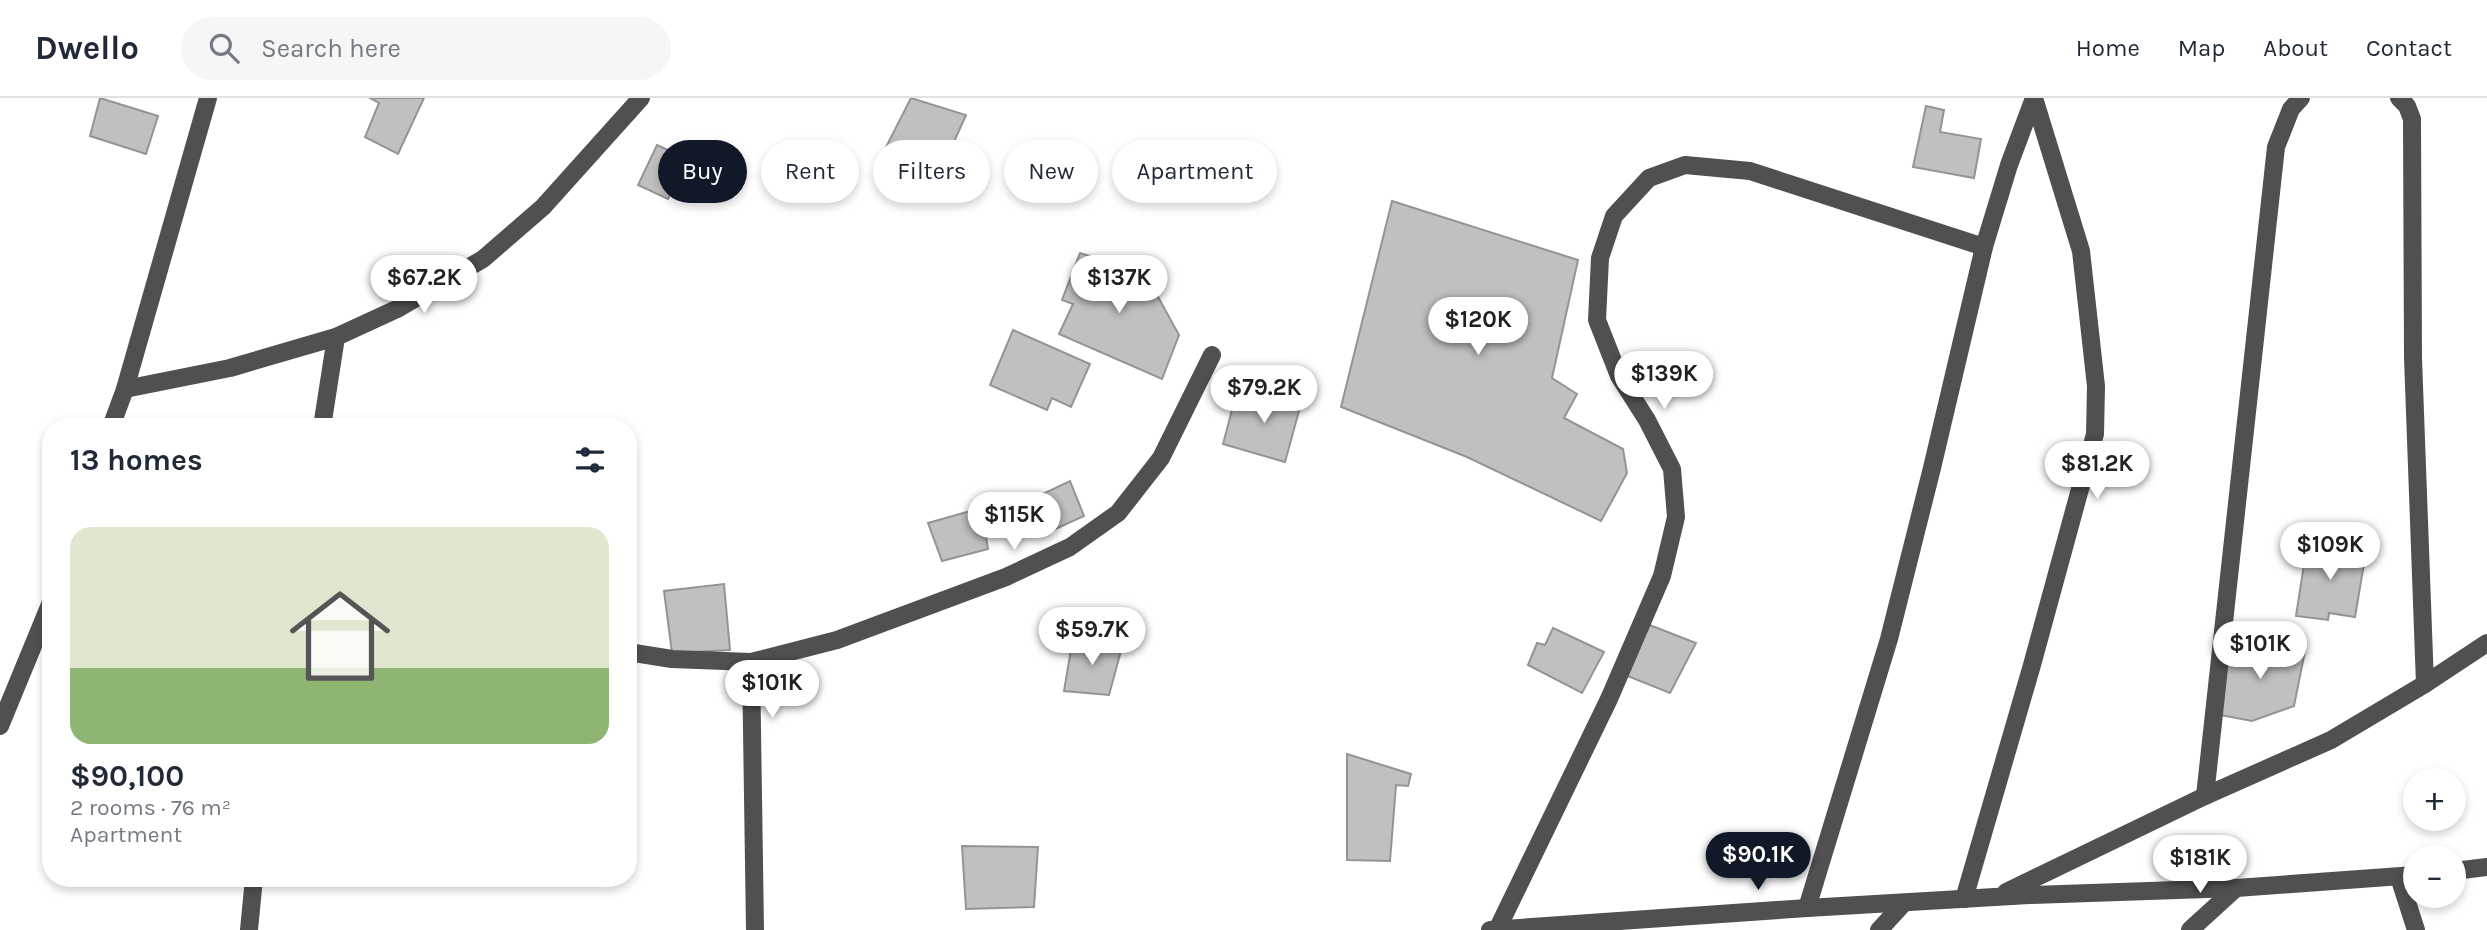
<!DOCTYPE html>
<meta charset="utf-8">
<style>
:root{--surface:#fff;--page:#f6f6f7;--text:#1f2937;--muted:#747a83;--line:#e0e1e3;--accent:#111827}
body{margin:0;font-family:Karla,sans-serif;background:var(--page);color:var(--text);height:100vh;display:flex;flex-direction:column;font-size:26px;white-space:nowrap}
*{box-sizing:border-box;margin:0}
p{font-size:23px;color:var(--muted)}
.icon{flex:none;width:38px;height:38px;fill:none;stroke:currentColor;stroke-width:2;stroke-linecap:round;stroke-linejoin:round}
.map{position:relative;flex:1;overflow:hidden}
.drawer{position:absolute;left:42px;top:320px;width:595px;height:469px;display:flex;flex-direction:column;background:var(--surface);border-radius:28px;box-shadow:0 4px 10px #0003}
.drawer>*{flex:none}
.hud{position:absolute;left:658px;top:42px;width:665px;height:63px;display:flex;gap:14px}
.tools{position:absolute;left:2403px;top:670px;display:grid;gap:14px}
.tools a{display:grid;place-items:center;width:63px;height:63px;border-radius:50%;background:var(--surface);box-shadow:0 4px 10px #0003;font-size:35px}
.price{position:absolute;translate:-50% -60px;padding:0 16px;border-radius:24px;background:#fff;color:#222;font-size:23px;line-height:46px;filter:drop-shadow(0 2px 4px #0008)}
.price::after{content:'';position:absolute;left:50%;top:42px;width:21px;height:16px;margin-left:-10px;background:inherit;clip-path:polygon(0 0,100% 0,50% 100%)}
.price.current{background:var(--accent);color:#fff}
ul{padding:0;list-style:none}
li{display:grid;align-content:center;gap:14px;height:371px;padding:0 28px}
li span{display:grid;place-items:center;height:217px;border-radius:21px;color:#555}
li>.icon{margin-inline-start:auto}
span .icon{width:126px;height:126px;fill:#fffc;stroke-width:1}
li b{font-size:30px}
h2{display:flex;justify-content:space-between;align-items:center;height:84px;padding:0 28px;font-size:30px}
.tag{padding:0 24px;border-radius:32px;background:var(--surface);box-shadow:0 4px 10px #0003;font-size:24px;line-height:63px}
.tag.current{background:var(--accent);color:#fff}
header{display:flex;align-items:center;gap:42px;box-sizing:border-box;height:98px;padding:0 35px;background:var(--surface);border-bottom:2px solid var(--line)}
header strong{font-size:33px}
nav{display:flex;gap:38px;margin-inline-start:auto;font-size:24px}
.search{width:490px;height:63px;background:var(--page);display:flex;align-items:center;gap:18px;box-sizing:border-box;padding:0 24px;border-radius:38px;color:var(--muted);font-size:26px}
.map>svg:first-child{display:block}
.building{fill:#c0c0c0;stroke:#949494;stroke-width:2}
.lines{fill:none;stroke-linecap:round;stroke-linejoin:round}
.minor{stroke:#505050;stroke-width:18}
</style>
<header>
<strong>Dwello</strong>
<div class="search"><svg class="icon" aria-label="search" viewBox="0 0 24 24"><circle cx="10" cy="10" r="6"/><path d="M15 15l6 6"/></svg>Search here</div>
<nav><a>Home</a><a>Map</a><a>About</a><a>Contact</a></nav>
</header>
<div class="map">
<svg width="2487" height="832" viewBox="0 0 2487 832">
<rect width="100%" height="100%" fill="#fff"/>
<g class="building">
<path d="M 100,0 L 158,18 L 146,56 L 90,38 Z"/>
<path d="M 370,0 L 424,0 L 398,56 L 365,39 L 379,5 Z"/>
<path d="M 911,0 L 966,17 L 939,77 L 886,49 Z"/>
<path d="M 1926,8 L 1944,12 L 1940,34 L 1981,41 L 1974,80 L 1913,69 Z"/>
<path d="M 657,47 L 706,70 L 697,90 L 677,82 L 668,101 L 638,87 Z"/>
<path d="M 1392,103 L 1578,162 L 1552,280 L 1577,296 L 1564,320 L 1623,351 L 1627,375 L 1601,423 L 1467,359 L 1341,309 Z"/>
<path d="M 1080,155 L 1145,175 L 1179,237 L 1162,281 L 1059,236 L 1073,206 L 1062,202 Z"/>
<path d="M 1013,232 L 1090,266 L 1071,309 L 1052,300 L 1047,312 L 990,287 Z"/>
<path d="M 1258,291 L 1302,302 L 1285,364 L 1223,346 L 1233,308 L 1251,308 Z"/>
<path d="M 1070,383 L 1084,418 L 1049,434 L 1032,401 Z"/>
<path d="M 981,410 L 988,451 L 942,463 L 928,425 Z"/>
<path d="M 2307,447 L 2366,454 L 2355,519 L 2329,515 L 2328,522 L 2296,518 Z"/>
<path d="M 724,486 L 730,552 L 672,555 L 664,493 Z"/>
<path d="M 1647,526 L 1696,545 L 1670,595 L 1625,577 Z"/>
<path d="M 1553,530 L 1604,554 L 1582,595 L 1528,567 L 1537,545 L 1545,547 Z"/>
<path d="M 1073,539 L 1122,549 L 1109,597 L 1064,593 Z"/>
<path d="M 2229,545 L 2305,553 L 2294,608 L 2252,623 L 2220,617 Z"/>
<path d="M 1347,656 L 1411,676 L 1408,688 L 1396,687 L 1390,763 L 1347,762 Z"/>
<path d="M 962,748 L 1038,749 L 1034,809 L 966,811 Z"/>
</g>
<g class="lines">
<g class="minor">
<path d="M 2399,0 L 2407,8 L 2412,21 L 2413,260 L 2425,586"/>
<path d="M 125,291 L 230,270 L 336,239 L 399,210 L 483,161 L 543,109 L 641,0"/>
<path d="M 111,329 L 125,291 L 208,0"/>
<path d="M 322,329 L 336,239"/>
<path d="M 628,554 L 672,561 L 751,564 L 755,832"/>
<path d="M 751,564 L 837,542 L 1006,479 L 1070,449 L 1118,415 L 1161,360 L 1212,257"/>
<path d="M 0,628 L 51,504"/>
<path d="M 2205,698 L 2276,49 L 2291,11 L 2301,0"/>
<path d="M 2454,773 L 2487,769"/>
<path d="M 2399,779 L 2416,832"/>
<path d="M 2006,794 L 2205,698 L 2331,642 L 2425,586 L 2487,545"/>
<path d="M 1964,801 L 2032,567 L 2095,336 L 2096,288 L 2081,153 L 2034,0"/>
<path d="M 1807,810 L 1889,541 L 1932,370 L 1984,149 L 2009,67 L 2034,0"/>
<path d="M 249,832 L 254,780"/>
<path d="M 1490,832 L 1807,810 L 2029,797 L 2236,790 L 2415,777"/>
<path d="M 1497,832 L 1609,601 L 1662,478 L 1676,419 L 1672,371 L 1647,322 L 1619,278 L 1597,222 L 1600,160 L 1614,118 L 1649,80 L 1685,67 L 1750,73 L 1984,149"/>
<path d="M 1879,832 L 1904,805"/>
<path d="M 2190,832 L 2236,790"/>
</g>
</g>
</svg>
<div class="tools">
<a>+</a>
<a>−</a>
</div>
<b class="price" style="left:424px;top:217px">$67.2K</b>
<b class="price" style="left:1119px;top:217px">$137K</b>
<b class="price" style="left:1478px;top:259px">$120K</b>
<b class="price" style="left:1664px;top:313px">$139K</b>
<b class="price" style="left:1264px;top:327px">$79.2K</b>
<b class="price" style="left:2097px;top:403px">$81.2K</b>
<b class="price" style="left:1014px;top:454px">$115K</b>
<b class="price" style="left:2330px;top:484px">$109K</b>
<b class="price" style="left:1092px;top:569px">$59.7K</b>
<b class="price" style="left:2260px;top:583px">$101K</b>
<b class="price" style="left:772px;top:622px">$101K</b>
<b class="price current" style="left:1758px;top:794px">$90.1K</b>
<b class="price" style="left:2200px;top:797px">$181K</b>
<div class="hud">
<a class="tag current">Buy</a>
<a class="tag">Rent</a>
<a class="tag">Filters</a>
<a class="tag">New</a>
<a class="tag">Apartment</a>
</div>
<section class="drawer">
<h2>13 homes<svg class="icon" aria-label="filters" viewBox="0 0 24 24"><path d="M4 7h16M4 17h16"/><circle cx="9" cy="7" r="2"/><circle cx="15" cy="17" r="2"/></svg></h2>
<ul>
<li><span style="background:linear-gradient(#dfe7d0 65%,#8fb573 0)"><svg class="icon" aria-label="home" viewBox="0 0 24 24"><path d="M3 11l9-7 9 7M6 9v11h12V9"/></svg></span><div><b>$90,100</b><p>2 rooms · 76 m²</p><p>Apartment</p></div></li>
</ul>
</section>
</div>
